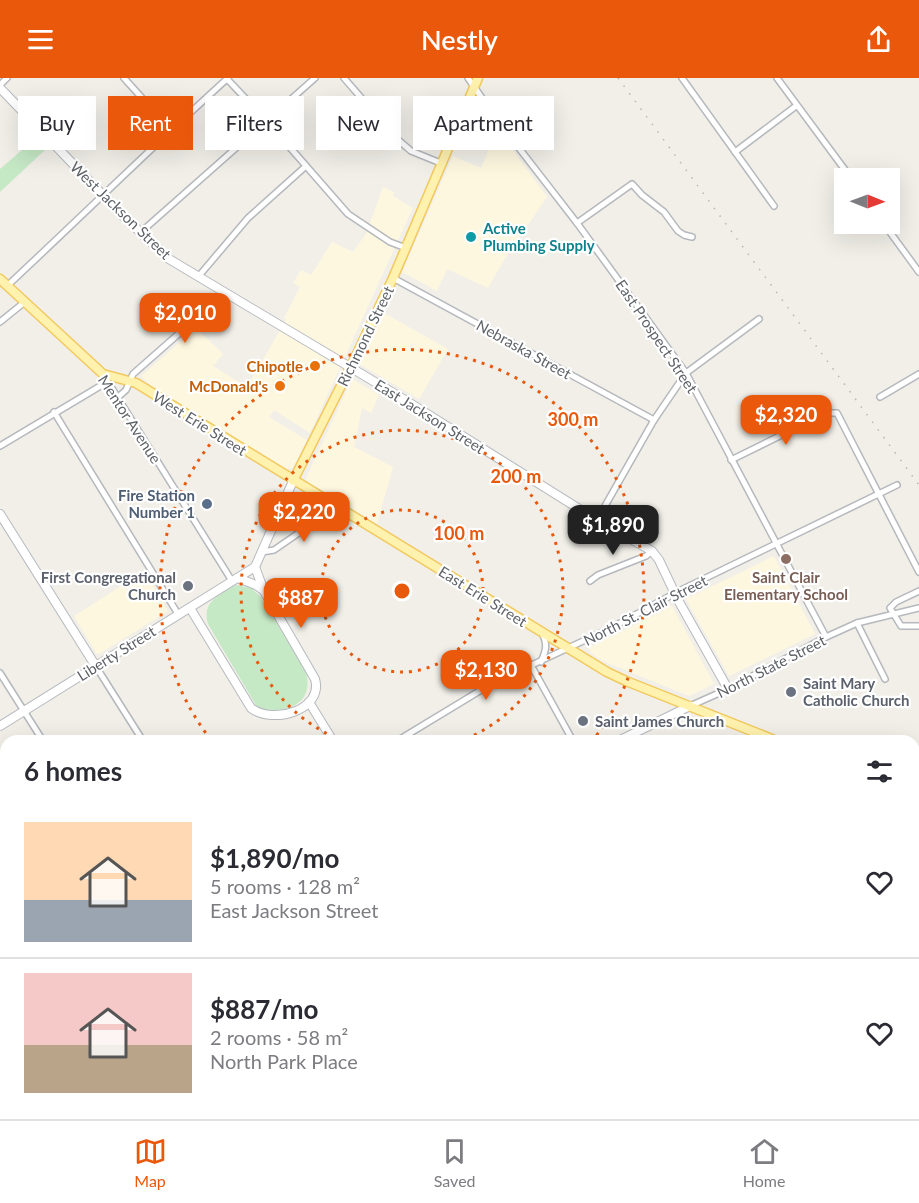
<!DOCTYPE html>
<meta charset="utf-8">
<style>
:root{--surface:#fff;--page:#f7f7f7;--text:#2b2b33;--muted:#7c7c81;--line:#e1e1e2;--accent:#ea580c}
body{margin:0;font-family:Lato,sans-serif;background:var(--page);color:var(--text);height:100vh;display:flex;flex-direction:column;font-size:22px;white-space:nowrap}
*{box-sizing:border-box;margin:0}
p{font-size:20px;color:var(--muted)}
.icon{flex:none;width:33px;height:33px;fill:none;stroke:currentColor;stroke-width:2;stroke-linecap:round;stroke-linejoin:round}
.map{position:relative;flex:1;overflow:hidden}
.side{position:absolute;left:0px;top:657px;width:920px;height:384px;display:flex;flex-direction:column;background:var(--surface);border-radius:18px 18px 0 0;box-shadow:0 6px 24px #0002}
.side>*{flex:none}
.hud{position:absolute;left:18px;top:18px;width:600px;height:54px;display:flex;gap:12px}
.needle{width:39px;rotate:91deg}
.controls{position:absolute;left:834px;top:90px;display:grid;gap:12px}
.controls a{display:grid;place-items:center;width:66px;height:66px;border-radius:0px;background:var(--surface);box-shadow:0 6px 24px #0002;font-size:30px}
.price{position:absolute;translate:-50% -51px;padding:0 14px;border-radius:12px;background:var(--accent);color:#fff;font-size:20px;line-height:39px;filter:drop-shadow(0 2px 3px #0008)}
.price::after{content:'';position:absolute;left:50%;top:36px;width:18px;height:14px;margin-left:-9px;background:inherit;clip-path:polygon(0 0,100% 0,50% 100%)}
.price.active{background:#222;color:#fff}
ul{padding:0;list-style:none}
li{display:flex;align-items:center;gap:18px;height:150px;padding:0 24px}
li+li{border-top:2px solid var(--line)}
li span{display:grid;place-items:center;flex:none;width:168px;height:120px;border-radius:0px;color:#555}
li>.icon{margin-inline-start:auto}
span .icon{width:72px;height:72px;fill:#fffc;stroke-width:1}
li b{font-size:26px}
h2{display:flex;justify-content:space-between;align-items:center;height:72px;padding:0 24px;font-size:26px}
.chip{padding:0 21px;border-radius:0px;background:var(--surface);box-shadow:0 6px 24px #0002;font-size:21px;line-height:54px}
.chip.active{background:var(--accent);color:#fff}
header{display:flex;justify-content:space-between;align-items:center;height:78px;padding:0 24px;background:var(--accent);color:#fff;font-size:27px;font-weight:600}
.menu{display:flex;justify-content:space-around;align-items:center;height:84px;border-top:2px solid var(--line);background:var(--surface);font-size:16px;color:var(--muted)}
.menu a{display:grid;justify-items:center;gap:3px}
.menu .active{color:var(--accent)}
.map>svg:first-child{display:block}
.commercial{fill:#fef7e0}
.green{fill:#c5e8c5}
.water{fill:#aadaff}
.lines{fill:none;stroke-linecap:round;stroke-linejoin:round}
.street-casing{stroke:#b5b8bc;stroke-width:8}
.secondary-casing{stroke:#b6babf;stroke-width:10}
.primary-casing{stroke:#f2c960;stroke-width:11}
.street{stroke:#fff;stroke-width:5}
.secondary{stroke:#fff;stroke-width:8}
.primary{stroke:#fff2af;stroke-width:8}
.rail{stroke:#b6b7b8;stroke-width:1.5;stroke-dasharray:1.5 8;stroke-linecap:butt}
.ring{fill:none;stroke:#e8590c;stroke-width:3;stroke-dasharray:3 6}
.culture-dot{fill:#0f9aa8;stroke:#fff;stroke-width:2}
.food-dot{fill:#e8710a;stroke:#fff;stroke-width:2}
.service-dot{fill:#5c6f8a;stroke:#fff;stroke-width:2}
.education-dot{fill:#8d6e63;stroke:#fff;stroke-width:2}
.worship-dot{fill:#6b7280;stroke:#fff;stroke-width:2}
.labels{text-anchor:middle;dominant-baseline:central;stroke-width:4.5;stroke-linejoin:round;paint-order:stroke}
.street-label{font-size:15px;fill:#5f6368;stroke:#fff}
.culture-label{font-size:15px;font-weight:bold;fill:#0d838f;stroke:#fff;text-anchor:start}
.food-label{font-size:15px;font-weight:bold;fill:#c56008;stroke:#fff;text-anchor:end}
.service-label{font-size:15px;font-weight:bold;fill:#4e5e75;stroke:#fff;text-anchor:end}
.worship-label{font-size:15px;font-weight:bold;fill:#5b616d;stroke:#fff;text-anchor:start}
.education-label{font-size:15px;font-weight:bold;fill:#785e54;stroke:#fff}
.centre{fill:#e8590c;stroke:#fff;stroke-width:3}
.ring-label{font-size:18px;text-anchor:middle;font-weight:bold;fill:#e8590c;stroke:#fff;stroke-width:4.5;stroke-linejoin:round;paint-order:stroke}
</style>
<header><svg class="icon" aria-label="menu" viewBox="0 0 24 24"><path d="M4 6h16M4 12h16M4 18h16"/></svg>Nestly<svg class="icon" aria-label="share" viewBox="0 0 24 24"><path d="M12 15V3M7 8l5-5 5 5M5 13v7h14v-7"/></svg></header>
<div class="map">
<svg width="919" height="1041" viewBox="0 0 919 1041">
<rect width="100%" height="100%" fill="#f1efe8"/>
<g class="commercial">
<path d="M 501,56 L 547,119 L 504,182 L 488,210 L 447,191 L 437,213 L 402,194 L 453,78 L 481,90 L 493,62 Z"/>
<path d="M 383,109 L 394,114 L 393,118 L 413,130 L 310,355 L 274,332 L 269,339 L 307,362 L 293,390 L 286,391 L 155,311 L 141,298 L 196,250 L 223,276 L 213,288 L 247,309 L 286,242 L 284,240 L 300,209 L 293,205 L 301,192 L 311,197 L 332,164 L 353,174 L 366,156 Z"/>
<path d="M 384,235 L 448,271 L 419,321 L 359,286 Z"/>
<path d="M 352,301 L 379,317 L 371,335 L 362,330 L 354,369 L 393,389 L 377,446 L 307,403 L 306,400 Z"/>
<path d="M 774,478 L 815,556 L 729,598 L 686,521 Z"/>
<path d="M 145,493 L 168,533 L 99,576 L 96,575 L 74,538 Z"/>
<path d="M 672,528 L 714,606 L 689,618 L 603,583 L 592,576 L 588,570 Z"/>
</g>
<g class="green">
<path d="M 37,59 L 48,69 L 0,114 L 0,91 Z"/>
<path d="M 236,507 L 251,510 L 261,519 L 305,592 C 317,626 284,638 257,629 L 208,546 C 202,523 218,518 236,507 Z"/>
<path d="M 551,1035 L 695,1035 L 693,1041 L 560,1041 Z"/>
<path d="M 852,1035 L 903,1035 L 902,1041 Z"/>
<path d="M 725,1036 L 749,1038 L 748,1041 L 708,1041 Z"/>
</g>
<g class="water">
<path d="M 40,1035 L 83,1035 L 78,1041 L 35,1041 Z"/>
<path d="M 453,1035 L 518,1035 L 525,1041 L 464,1041 Z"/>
</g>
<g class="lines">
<defs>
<g id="street">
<path d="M 124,0 L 170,51"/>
<path d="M 344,0 L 396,60 L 411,73 L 443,86"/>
<path d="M 468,0 L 498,43 L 577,145 L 686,295 L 826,559"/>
<path d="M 682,0 L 774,128"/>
<path d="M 777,0 L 851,100"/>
<path d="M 227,1 L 266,42 L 348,136 L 390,164 L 406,170"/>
<path d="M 0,7 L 7,0"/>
<path d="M 735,74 L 796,28"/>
<path d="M 577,145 L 632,106 L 642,117 L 664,134 L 678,153 L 684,157 L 692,159"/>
<path d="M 884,146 L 919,194"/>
<path d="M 141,154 L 315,0"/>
<path d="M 198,199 L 248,140 L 306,88"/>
<path d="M 393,200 L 654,342"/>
<path d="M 7,208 C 81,139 153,68 228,0"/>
<path d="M 0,244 L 26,223"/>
<path d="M 103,296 L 232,503"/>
<path d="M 880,319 L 919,296"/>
<path d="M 117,320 L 126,312 L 133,296 L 225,215"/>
<path d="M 54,334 L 178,536"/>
<path d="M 0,368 L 107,304"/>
<path d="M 731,382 L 826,335 L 837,335 L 919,494"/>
<path d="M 597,442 L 654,342 L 686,295 L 759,241"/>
<path d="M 262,474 L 274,472 L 338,428"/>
<path d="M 590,503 L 598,497 L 646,478 L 652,473"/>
<path d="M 919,513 L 896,524 L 890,530 L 901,548 L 919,548"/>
<path d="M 857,545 L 885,601"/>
<path d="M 541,584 C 546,572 548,567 542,555"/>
<path d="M 95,587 L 143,663"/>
<path d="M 532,589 L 573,663"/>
<path d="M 0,595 L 43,663"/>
<path d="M 690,628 L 728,611 L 826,559 L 857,545 L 919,530"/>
<path d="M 397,663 L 491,606 L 611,550 L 681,512 L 897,407"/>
<path d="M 0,767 L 6,776"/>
<path d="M 0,906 L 6,902"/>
<path d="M 0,1027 L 6,1017"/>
</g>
<g id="secondary">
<path d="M 0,10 L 122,137 L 169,181 L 405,322 L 597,442 L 652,473 L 659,482 L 678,522 L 728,611"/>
<path d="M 0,436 L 95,587"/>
<path d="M 238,500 L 256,507 L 263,512"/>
<path d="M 190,530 L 251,630 C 273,647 324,632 315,601 L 264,513 L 255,489"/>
<path d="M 309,624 L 333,663"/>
<path d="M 0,648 L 255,489 L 293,403"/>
<path d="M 618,663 L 690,628"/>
<path d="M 0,1003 L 6,999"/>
<path d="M 332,1041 L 337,1035"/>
</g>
<g id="primary">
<path d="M 0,201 L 103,296 L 136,305 L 607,594 L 626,603 L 777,663"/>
<path d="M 293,403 L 353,284 L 393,200 L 478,0"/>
<path d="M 914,717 L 919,719"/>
</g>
</defs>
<use href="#street" class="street-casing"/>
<use href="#secondary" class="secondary-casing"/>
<use href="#primary" class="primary-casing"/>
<use href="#street" class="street"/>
<use href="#secondary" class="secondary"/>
<use href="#primary" class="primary"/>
<path class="rail" d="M 618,0 L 919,407"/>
</g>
<g class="ring">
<circle cx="402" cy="513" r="81"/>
<path d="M343 663A161 161 0 1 1 461 663"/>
<path d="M211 662A242 242 0 1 1 593 662"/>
</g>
<circle class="culture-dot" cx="471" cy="159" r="6"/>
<g class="food-dot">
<circle cx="315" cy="288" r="6"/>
<circle cx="280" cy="308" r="6"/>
</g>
<circle class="service-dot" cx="207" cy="426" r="6"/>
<circle class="education-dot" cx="786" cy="481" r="6"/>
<g class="worship-dot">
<circle cx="188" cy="508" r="6"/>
<circle cx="791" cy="614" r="6"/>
<circle cx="583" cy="643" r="6"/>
</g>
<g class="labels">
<g class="street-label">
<text transform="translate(121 132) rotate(44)">West Jackson Street</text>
<text transform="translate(365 258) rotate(-64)">Richmond Street</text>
<text transform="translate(657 258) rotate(56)">East Prospect Street</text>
<text transform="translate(524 271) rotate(29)">Nebraska Street</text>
<text transform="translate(430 338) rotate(32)">East Jackson Street</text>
<text transform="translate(130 341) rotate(57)">Mentor Avenue</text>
<text transform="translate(200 345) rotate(32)">West Erie Street</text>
<text transform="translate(483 518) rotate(32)">East Erie Street</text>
<text transform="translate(645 532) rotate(-27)">North St. Clair Street</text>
<text transform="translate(116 575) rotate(-32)">Liberty Street</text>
<text transform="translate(771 588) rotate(-27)">North State Street</text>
</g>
<g class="culture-label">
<text x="483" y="150">Active<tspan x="483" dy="17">Plumbing Supply</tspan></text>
</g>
<g class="food-label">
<text x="303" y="288">Chipotle</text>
<text x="268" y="308">McDonald's</text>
</g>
<g class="service-label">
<text x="195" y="417">Fire Station<tspan x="195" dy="17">Number 1</tspan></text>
</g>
<g class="worship-label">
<text x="176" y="499" text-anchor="end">First Congregational<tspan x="176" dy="17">Church</tspan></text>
<text x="803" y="605">Saint Mary<tspan x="803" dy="17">Catholic Church</tspan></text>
<text x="595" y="643">Saint James Church</text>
</g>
<g class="education-label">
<text x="786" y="499">Saint Clair<tspan x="786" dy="17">Elementary School</tspan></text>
</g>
</g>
<circle cx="402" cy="513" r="9" class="centre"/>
<g class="ring-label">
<text x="573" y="348">300 m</text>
<text x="516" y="405">200 m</text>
<text x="459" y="462">100 m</text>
</g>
</svg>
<div class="controls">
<a><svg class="needle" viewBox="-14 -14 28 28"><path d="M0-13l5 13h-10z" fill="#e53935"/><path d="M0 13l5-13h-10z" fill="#7c7c81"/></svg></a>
</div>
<b class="price" style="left:185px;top:266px">$2,010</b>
<b class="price" style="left:786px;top:368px">$2,320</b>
<b class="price" style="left:304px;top:465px">$2,220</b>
<b class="price active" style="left:613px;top:478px">$1,890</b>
<b class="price" style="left:301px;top:551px">$887</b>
<b class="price" style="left:486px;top:623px">$2,130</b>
<div class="hud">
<a class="chip">Buy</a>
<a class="chip active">Rent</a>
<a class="chip">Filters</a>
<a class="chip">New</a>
<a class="chip">Apartment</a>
</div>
<section class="side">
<h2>6 homes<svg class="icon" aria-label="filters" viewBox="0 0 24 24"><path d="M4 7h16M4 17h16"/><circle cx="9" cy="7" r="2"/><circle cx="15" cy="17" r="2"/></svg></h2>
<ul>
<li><span style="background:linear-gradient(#ffd9b3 65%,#9aa5b1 0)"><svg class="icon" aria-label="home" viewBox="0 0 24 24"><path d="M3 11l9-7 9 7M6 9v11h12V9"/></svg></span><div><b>$1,890/mo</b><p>5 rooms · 128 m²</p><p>East Jackson Street</p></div><svg class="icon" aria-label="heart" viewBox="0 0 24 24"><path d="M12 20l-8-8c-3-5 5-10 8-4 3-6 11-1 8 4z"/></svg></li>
<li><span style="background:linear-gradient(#f6c9c9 60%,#b9a48a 0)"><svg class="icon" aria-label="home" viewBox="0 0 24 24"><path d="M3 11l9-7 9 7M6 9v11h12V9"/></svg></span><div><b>$887/mo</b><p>2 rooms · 58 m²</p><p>North Park Place</p></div><svg class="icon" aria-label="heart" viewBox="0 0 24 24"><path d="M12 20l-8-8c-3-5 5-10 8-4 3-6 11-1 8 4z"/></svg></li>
</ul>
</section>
</div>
<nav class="menu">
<a class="active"><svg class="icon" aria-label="map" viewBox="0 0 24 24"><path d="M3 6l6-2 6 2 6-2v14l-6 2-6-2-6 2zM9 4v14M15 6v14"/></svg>Map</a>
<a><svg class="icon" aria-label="saved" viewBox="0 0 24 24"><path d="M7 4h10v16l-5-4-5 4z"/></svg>Saved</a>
<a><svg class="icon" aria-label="home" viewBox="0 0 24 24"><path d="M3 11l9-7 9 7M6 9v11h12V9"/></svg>Home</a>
</nav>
